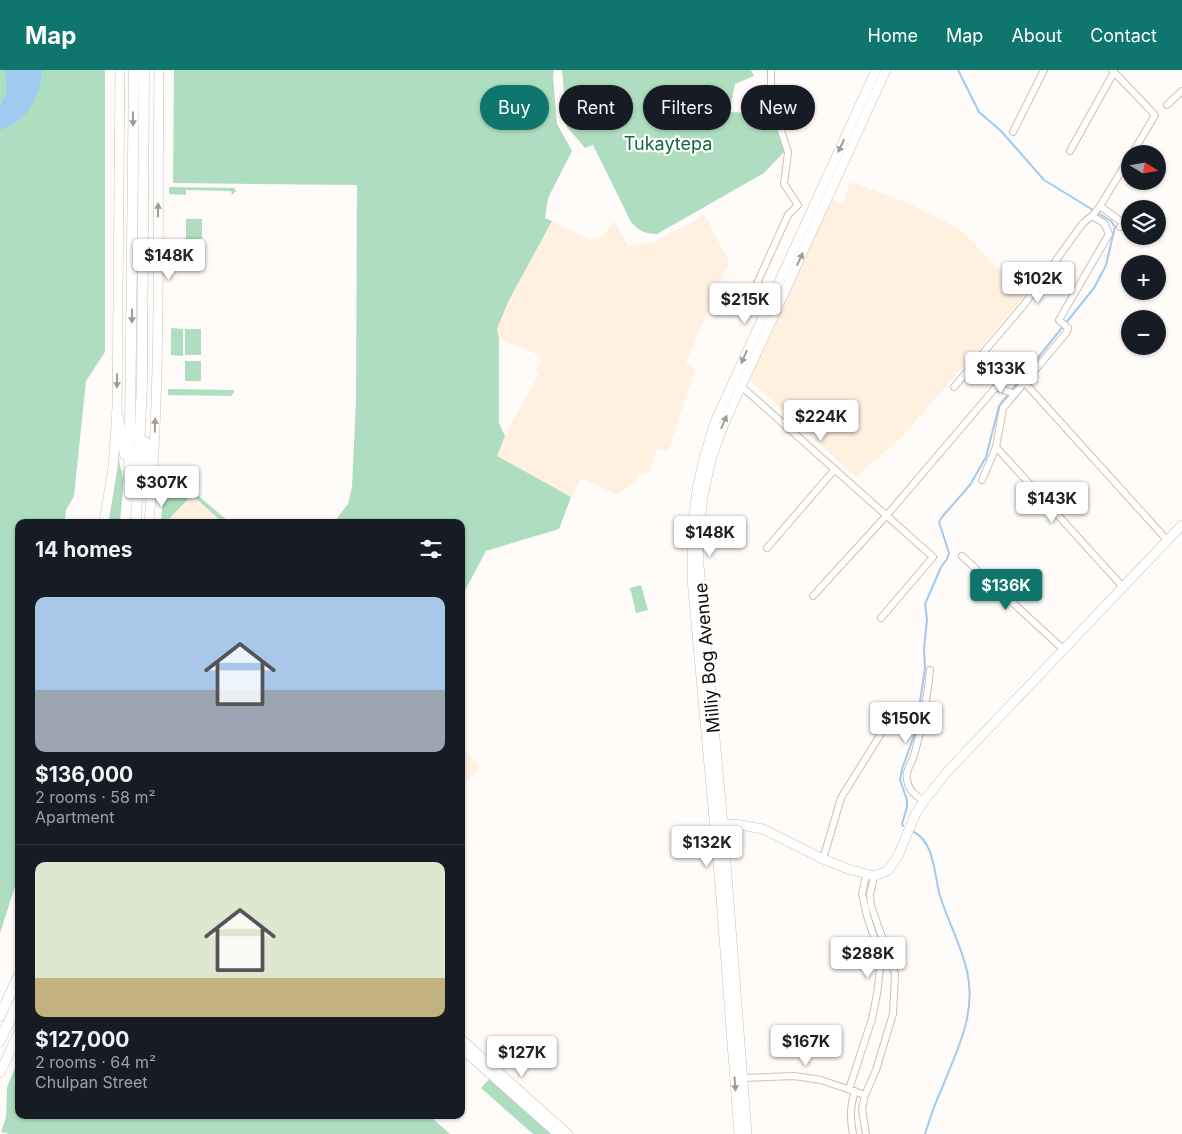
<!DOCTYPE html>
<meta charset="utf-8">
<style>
:root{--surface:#171b24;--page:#20242c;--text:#f1f3f6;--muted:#9ea1a6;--line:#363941;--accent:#0f766e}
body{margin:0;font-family:Inter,sans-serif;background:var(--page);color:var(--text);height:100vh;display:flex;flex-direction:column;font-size:19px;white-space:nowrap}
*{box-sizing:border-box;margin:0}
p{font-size:16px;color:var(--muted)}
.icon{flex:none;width:28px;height:28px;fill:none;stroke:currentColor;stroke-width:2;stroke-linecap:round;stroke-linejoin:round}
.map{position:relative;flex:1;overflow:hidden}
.panel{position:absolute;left:15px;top:449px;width:450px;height:600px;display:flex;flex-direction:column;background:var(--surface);border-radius:10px;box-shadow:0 1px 4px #0004}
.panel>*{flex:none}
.banner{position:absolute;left:480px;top:15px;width:475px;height:45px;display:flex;gap:10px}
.needle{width:32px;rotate:101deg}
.fabs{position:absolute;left:1121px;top:75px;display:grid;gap:10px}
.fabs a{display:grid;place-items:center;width:45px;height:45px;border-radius:50%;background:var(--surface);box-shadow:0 1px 4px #0004;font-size:25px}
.price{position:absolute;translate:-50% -42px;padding:0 11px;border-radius:5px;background:#fff;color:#222;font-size:16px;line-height:32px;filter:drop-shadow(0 1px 2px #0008)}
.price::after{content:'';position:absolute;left:50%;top:30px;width:15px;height:11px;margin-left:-8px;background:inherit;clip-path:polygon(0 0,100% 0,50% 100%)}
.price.selected{background:var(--accent);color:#fff}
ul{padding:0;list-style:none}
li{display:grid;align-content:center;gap:10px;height:265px;padding:0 20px}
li+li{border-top:1px solid var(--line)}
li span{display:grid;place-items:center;height:155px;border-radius:10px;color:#555}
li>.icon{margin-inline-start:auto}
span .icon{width:90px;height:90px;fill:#fffc;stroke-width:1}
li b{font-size:21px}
h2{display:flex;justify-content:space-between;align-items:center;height:60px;padding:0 20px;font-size:21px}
.chip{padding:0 18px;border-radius:22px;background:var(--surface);box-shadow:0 1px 4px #0004;font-size:18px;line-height:45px}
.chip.selected{background:var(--accent);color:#fff}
header{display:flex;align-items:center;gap:30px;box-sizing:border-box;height:70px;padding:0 25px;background:var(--accent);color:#fff}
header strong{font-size:24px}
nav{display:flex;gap:28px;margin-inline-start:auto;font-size:18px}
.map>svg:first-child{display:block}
.built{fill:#fff0e0}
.green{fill:#aedebf}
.water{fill:#a1caf1}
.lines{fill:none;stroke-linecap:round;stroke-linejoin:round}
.stream{stroke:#a1caf1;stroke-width:2}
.minor-casing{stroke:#cec1b3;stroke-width:8}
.secondary-casing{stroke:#cec1b3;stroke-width:10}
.trunk-casing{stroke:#cec1b3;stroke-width:11}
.minor{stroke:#fff;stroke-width:6}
.secondary{stroke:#fff;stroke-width:9}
.trunk{stroke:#fff;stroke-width:10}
.oneway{fill:#9f9d9c}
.labels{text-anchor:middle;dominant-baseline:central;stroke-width:4.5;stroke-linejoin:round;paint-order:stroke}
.park-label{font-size:18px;fill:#15673e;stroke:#fff}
.street-label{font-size:18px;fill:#100b07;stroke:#fff}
</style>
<header>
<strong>Map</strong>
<nav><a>Home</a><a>Map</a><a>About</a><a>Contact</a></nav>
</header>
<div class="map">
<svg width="1182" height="1064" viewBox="0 0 1182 1064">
<rect width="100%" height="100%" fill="#fefbf8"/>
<g class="built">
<path d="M 850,112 L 904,131 L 962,161 L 1024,227 L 902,367 L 856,407 L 749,309 L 832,129 L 843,135 Z"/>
<path d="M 705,145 L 729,192 L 685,294 L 696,300 L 693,305 L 668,381 L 657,378 L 648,404 L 640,402 L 634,412 L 617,425 L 582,408 L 571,427 L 496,387 L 505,366 L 540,302 L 536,300 L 543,287 L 499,268 L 497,259 L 508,232 L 552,151 L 591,170 L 602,167 L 614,151 L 628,176 L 654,172 Z"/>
<path d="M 166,398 L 229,452 L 161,452 Z"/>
<path d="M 461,678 L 475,690 L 478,696 L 477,701 L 461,718 Z"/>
</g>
<g class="green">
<path d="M 0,0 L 105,0 L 105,282 L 86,311 L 74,426 L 66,440 L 65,452 L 19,452 L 19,804 L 0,863 Z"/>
<path d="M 174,0 L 554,0 L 553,7 L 557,54 L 572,81 L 548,128 L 545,148 L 552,151 L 508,232 L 497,259 L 499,268 L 499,353 L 505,366 L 497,386 L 571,427 L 559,459 L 486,481 L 461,528 L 461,452 L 334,452 L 348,434 L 352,417 L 356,331 L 357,115 L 173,113 Z"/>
<path d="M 562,0 L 751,0 L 754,6 L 735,14 L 729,42 L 772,44 L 785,81 L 764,103 L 657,164 C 645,164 639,161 631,152 L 593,75 L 585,78 L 567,57 Z"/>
<path d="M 169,117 L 234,118 L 236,121 L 232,125 L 231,121 L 186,120 L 186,125 L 169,124 Z"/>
<rect x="186" y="149" width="16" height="20"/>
<path d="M 173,173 L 183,174 L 183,200 L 172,200 Z"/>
<path d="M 186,175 L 201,175 L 201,201 L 185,201 Z"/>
<path d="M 171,258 L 183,259 L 183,286 L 171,285 Z"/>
<rect x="185" y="259" width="16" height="26"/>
<rect x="185" y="291" width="16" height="20"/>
<path d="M 168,319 L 234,320 L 234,322 L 231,326 L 168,325 Z"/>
<path d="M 118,386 L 124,413 L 120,452 L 107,452 Z"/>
<path d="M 166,398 L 229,452 L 222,452 L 179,413 L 172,421 L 176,425 L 180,421 L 188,429 L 166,452 L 161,452 Z"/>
<path d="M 641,515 L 648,540 L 636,543 L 630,518 Z"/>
<path d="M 19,988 L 19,1045 L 432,1045 L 431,1047 L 450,1064 L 9,1064 L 1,1062 L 6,1047 L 7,1017 Z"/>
<path d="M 489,1009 L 491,1010 L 551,1064 L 533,1064 L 481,1018 Z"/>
</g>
<path class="water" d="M 5,0 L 42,0 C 41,27 27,52 0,60 L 0,35 L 6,25 L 7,18 Z"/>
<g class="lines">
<g class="stream">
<path d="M 903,756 L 902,754 L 907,737 L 907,730 L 900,710 L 902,699 L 915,663 L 925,599 L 924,579 L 927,549 L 925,534 L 941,497 L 947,489 L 949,483 L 939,452 L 942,447 L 970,415 L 986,387 L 999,336 L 1094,218 L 1106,195 L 1115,157 L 1111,151 L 1044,110 L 1001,61 L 979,42 L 958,0"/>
<path d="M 914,762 C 935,773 934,805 940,826 C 948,851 961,875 967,901 C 977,943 957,980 942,1018 C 935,1033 930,1048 925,1064"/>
</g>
<defs>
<g id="minor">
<path d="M 1112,0 L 1155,45 L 1132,84"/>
<path d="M 1167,35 L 1182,21"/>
<path d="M 1013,62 L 1044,0"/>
<path d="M 1070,81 L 1114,2"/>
<path d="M 1120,157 L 1123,153 L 1100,136 L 1130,87"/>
<path d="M 744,242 L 788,145 L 798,135 L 784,114 L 788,82 L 776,45 L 771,19 L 771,0"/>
<path d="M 1025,313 L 1168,471"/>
<path d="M 741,316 L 933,487 L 881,548"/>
<path d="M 954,317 L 1023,236 L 1083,153 L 1092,146 L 1100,136"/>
<path d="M 996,377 L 1123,517"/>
<path d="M 982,410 L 996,377 L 1003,338 L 1067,262 L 1068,258 L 1059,250 L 1109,164 L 1104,153 L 1092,146"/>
<path d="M 767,478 L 835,399"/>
<path d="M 962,486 L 1064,580"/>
<path d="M 813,526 L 887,445 L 996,317 L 1015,324"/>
<path d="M 924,731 C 915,725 909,721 907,710 C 905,702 910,696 913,688 C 922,660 927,629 930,600"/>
<path d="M 823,789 L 841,728 L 882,662"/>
<path d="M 743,1008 L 794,1006 L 821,1010 L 865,1025"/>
<path d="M 849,1019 L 872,949 L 877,924 L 880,899 L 878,879 L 867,846 L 862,824 L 866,805"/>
<path d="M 853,1064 C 850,1048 850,1037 855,1021"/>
<path d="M 866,1064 L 862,1039 L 865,1025 L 876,1000 L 893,944 L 895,904 L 871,836 L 870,825 L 874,806"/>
</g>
<g id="secondary">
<path d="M 104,452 L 113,398 L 117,342 L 120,0"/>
<path d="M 149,452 C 162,302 157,151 159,0"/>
<path d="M 718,755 L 735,754 L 763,759 L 823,789 L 848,799 L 874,806 L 887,801 L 892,795 L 898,786 L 916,743 L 924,731 L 946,703 L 1182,455"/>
<path d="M 461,969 L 568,1064"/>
<path d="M 461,978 L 558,1064"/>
<path d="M 0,1003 L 19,962"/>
<path d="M 739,1064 L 720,815 L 692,509 L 692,461 L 697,420 L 704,388 L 715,352 L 876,0"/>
<path d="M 747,1064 L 723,754 L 699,496 L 699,463 L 703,426 L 711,390 L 723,356 L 886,0"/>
</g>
<g id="trunk">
<path d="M 117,342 L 125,385"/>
<path d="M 145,372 L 152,421"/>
<path d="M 125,452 L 129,405 L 130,362 L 134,0"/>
<path d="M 136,452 L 142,312 L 144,0"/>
<path d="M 0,946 L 19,905"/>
<path d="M 0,971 L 19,930"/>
</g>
</defs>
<use href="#minor" class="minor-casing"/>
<use href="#secondary" class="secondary-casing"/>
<use href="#trunk" class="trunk-casing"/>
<use href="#minor" class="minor"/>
<use href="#secondary" class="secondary"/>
<use href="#trunk" class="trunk"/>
</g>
<defs><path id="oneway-solid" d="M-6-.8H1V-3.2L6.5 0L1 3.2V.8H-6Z" transform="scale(1.25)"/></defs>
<g class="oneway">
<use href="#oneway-solid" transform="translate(133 49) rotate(90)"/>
<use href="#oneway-solid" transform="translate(841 76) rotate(115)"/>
<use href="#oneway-solid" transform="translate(158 140) rotate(-89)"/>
<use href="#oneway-solid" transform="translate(800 189) rotate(-65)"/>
<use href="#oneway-solid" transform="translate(132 246) rotate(91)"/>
<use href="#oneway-solid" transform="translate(744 287) rotate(114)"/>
<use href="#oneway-solid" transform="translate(117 311) rotate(91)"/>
<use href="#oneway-solid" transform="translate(724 352) rotate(-67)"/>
<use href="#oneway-solid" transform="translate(155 355) rotate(-88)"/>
<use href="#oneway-solid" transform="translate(735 1014) rotate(86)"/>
</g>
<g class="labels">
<g class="park-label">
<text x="668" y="73">Tukaytepa</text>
</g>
<g class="street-label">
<text transform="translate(707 588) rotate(-95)">Milliy Bog Avenue</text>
</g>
</g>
</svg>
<div class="fabs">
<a><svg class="needle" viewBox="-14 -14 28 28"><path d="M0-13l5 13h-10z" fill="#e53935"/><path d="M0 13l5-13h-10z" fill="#9ea1a6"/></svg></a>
<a><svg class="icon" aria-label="layers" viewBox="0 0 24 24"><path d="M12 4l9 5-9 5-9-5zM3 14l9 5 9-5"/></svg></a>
<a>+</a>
<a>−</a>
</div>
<b class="price" style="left:169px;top:211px">$148K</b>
<b class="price" style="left:1038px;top:234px">$102K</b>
<b class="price" style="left:745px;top:255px">$215K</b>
<b class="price" style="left:1001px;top:324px">$133K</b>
<b class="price" style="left:821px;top:372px">$224K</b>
<b class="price" style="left:162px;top:438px">$307K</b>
<b class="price" style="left:1052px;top:454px">$143K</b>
<b class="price" style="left:710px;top:488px">$148K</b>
<b class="price selected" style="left:1006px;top:541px">$136K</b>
<b class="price" style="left:906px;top:674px">$150K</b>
<b class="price" style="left:707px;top:798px">$132K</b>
<b class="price" style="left:868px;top:909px">$288K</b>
<b class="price" style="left:806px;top:997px">$167K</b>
<b class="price" style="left:522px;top:1008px">$127K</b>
<div class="banner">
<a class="chip selected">Buy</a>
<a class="chip">Rent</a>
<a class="chip">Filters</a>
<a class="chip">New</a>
</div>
<section class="panel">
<h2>14 homes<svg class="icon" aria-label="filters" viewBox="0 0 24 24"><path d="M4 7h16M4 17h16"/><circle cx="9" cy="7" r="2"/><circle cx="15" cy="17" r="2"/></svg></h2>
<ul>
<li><span style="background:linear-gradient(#a9c7e8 60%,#9aa5b1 0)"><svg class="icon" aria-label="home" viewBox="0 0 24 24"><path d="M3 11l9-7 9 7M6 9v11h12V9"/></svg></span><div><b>$136,000</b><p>2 rooms · 58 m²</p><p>Apartment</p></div></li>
<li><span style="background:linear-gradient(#dfe7d0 75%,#c2b280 0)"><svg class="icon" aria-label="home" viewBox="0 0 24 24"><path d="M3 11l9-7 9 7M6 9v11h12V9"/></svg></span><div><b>$127,000</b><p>2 rooms · 64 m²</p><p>Chulpan Street</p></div></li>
</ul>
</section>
</div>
